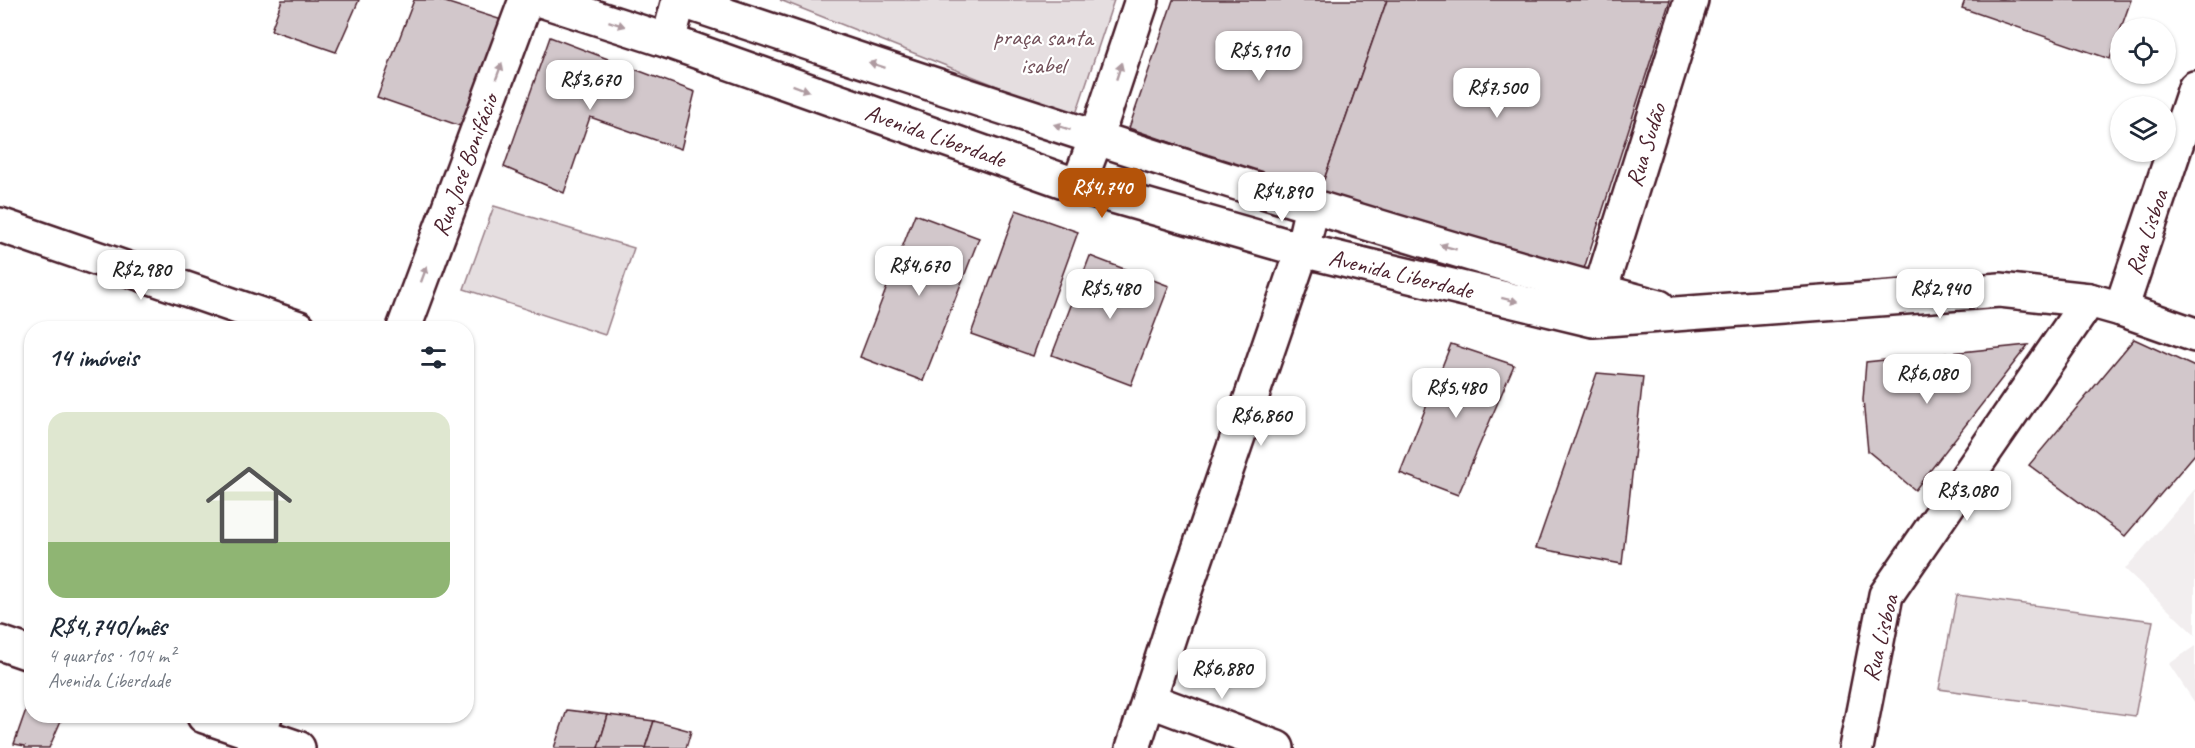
<!DOCTYPE html>
<html lang="pt">
<meta charset="utf-8">
<style>
:root{--surface:#fff;--page:#f6f6f7;--text:#1f2937;--muted:#747a83;--accent:#b45309}
body{margin:0;font-family:Caveat,sans-serif;background:var(--page);color:var(--text);height:100vh;display:flex;flex-direction:column;font-size:22px;white-space:nowrap}
*{box-sizing:border-box;margin:0}
p{font-size:20px;color:var(--muted)}
.icon{flex:none;width:33px;height:33px;fill:none;stroke:currentColor;stroke-width:2;stroke-linecap:round;stroke-linejoin:round}
.map{position:relative;flex:1;overflow:hidden}
.details{position:absolute;left:24px;top:321px;width:450px;height:402px;display:flex;flex-direction:column;background:var(--surface);border-radius:24px;box-shadow:0 2px 4px #0004}
.details>*{flex:none}
.buttons{position:absolute;left:2110px;top:18px;display:grid;gap:12px}
.buttons a{display:grid;place-items:center;width:66px;height:66px;border-radius:50%;background:var(--surface);box-shadow:0 2px 4px #0004;font-size:30px}
.price{position:absolute;translate:-50% -51px;padding:0 14px;border-radius:12px;background:#fff;color:#222;font-size:20px;line-height:39px;filter:drop-shadow(0 2px 3px #0008)}
.price::after{content:'';position:absolute;left:50%;top:36px;width:18px;height:14px;margin-left:-9px;background:inherit;clip-path:polygon(0 0,100% 0,50% 100%)}
.price.on{background:var(--accent);color:#fff}
ul{padding:0;list-style:none}
li{display:grid;align-content:center;gap:12px;height:318px;padding:0 24px}
li span{display:grid;place-items:center;height:186px;border-radius:18px;color:#555}
li>.icon{margin-inline-start:auto}
span .icon{width:108px;height:108px;fill:#fffc;stroke-width:1}
li b{font-size:26px}
h2{display:flex;justify-content:space-between;align-items:center;height:72px;padding:0 24px;font-size:26px}
.map>svg:first-child{display:block}
.built{fill:#f2eeef}
.green{fill:#e5dee0;stroke:#987e86;stroke-width:1.5}
.building{fill:#d2c7cb;stroke:#4a1f2b;stroke-width:1.5}
.lines{fill:none;stroke-linecap:round;stroke-linejoin:round}
.minor-casing{stroke:#4a1f2b;stroke-width:38}
.tertiary-casing{stroke:#4a1f2b;stroke-width:38}
.secondary-casing{stroke:#4a1f2b;stroke-width:38}
.minor{stroke:#fff;stroke-width:33}
.tertiary{stroke:#fff;stroke-width:33}
.secondary{stroke:#fff;stroke-width:33}
.oneway{fill:#ae9aa0}
.labels{text-anchor:middle;dominant-baseline:central;stroke-width:4.5;stroke-linejoin:round;paint-order:stroke}
.park-label{font-size:24px;fill:#714f58;stroke:#fff}
.street-label{font-size:24px;fill:#4a1f2b;stroke:#fff}
</style>
<div class="map">
<svg width="2195" height="748" viewBox="0 0 2195 748">
<rect width="100%" height="100%" fill="#fff"/>
<filter id="ink" filterUnits="userSpaceOnUse"><feTurbulence type="fractalNoise" baseFrequency=".0167" numOctaves="2"/><feDisplacementMap in="SourceGraphic" scale="12" xChannelSelector="R" yChannelSelector="G"/><feConvolveMatrix kernelMatrix="1 2 1 2 8 2 1 2 1" color-interpolation-filters="sRGB"/></filter>
<g filter="url(#ink)">
<g class="built">
<path d="M 2195,489 L 2195,635 L 2125,569 Z"/>
<path d="M 2195,646 L 2195,703 L 2169,664 Z"/>
</g>
<g class="green">
<path d="M 780,0 L 1114,0 L 1075,117 Z"/>
<path d="M 494,206 L 634,248 L 605,335 L 464,289 Z"/>
<path d="M 1957,595 L 2153,621 L 2135,716 L 1939,689 Z"/>
</g>
<g class="building">
<path d="M 282,0 L 359,0 L 336,52 L 271,30 Z"/>
<path d="M 414,0 L 439,0 L 505,21 L 469,129 L 377,97 Z"/>
<path d="M 1173,0 L 1387,0 L 1319,194 L 1129,128 Z"/>
<path d="M 1387,0 L 1670,0 L 1582,275 L 1319,194 Z"/>
<path d="M 1965,0 L 2131,0 L 2110,59 L 1962,8 Z"/>
<path d="M 550,37 L 695,92 L 681,149 L 590,117 L 564,193 L 504,167 Z"/>
<path d="M 1016,210 L 1078,232 L 1033,356 L 971,334 Z"/>
<path d="M 915,214 L 979,238 L 923,381 L 860,357 Z"/>
<path d="M 1090,256 L 1169,286 L 1131,385 L 1052,355 Z"/>
<path d="M 2134,339 L 2195,367 L 2195,454 L 2125,536 L 2029,465 Z"/>
<path d="M 1451,344 L 1514,365 L 1458,495 L 1400,473 Z"/>
<path d="M 2028,345 L 1915,490 L 1868,451 L 1863,400 L 1866,362 Z"/>
<path d="M 1597,373 L 1643,377 L 1622,564 L 1536,548 Z"/>
<path d="M 29,701 L 32,701 L 32,716 L 63,716 L 49,748 L 25,748 L 25,746 L 14,744 Z"/>
<path d="M 567,710 L 608,715 L 598,748 L 554,748 Z"/>
<path d="M 608,715 L 654,721 L 645,748 L 598,748 Z"/>
<path d="M 654,721 L 691,731 L 686,748 L 645,748 Z"/>
</g>
<g class="lines">
<defs>
<g id="minor">
<path d="M 0,225 L 299,328"/>
<path id="s1" d="M 1600,291 L 1691,0"/>
<path d="M 0,643 L 32,654"/>
<path d="M 1149,700 L 1277,748"/>
<path d="M 204,716 L 298,748"/>
<path d="M 1133,748 L 1172,628"/>
<path d="M 1856,748 L 1886,595 L 2089,300"/>
</g>
<g id="tertiary">
<path d="M 668,41 L 679,0"/>
<path d="M 1078,186 L 1096,138 L 1142,0"/>
<path id="s2" d="M 404,328 L 526,0"/>
<path d="M 1172,628 L 1302,250 L 1312,207"/>
<path d="M 253,748 L 265,716"/>
</g>
<g id="secondary">
<path id="s3" d="M 541,0 L 668,41 L 1078,186 L 1302,250 L 1593,320 L 2000,290 L 2089,300 L 2121,309 L 2195,335"/>
<path d="M 680,0 C 1004,108 1328,218 1659,307"/>
<path id="s4" d="M 2121,309 L 2195,88"/>
</g>
</defs>
<use href="#minor" class="minor-casing"/>
<use href="#tertiary" class="tertiary-casing"/>
<use href="#secondary" class="secondary-casing"/>
<use href="#minor" class="minor"/>
<use href="#tertiary" class="tertiary"/>
<use href="#secondary" class="secondary"/>
</g>
<defs><path id="oneway-solid" d="M-6-.8H1V-3.2L6.5 0L1 3.2V.8H-6Z" transform="scale(1.5)"/></defs>
<g class="oneway">
<use href="#oneway-solid" transform="translate(617 24) rotate(18)"/>
<use href="#oneway-solid" transform="translate(877 65) rotate(-162)"/>
<use href="#oneway-solid" transform="translate(499 71) rotate(-70)"/>
<use href="#oneway-solid" transform="translate(1119 71) rotate(-72)"/>
<use href="#oneway-solid" transform="translate(801 88) rotate(20)"/>
<use href="#oneway-solid" transform="translate(1062 127) rotate(-162)"/>
<use href="#oneway-solid" transform="translate(1448 247) rotate(-164)"/>
<use href="#oneway-solid" transform="translate(424 274) rotate(-70)"/>
<use href="#oneway-solid" transform="translate(1510 300) rotate(14)"/>
</g>
</g>
<g class="labels">
<g class="park-label">
<text x="1043" y="37">praça santa<tspan x="1043" dy="28">isabel</tspan></text>
</g>
<g class="street-label">
<text stroke="none"><textPath href="#s3" startOffset="417">Avenida Liberdade</textPath></text>
<text stroke="none"><textPath href="#s1" startOffset="153">Rua Sudão</textPath></text>
<text stroke="none"><textPath href="#s2" startOffset="174">Rua José Bonifácio</textPath></text>
<text stroke="none"><textPath href="#s4" startOffset="81">Rua Lisboa</textPath></text>
<text stroke="none"><textPath href="#s3" startOffset="903">Avenida Liberdade</textPath></text>
<text transform="translate(1880 638) rotate(-76)">Rua Lisboa</text>
</g>
</g>
</svg>
<div class="buttons">
<a><svg class="icon" aria-label="locate" viewBox="0 0 24 24"><circle cx="12" cy="12" r="6"/><path d="M12 2v4M12 18v4M2 12h4M18 12h4"/></svg></a>
<a><svg class="icon" aria-label="layers" viewBox="0 0 24 24"><path d="M12 4l9 5-9 5-9-5zM3 14l9 5 9-5"/></svg></a>
</div>
<b class="price" style="left:1259px;top:82px">R$5,910</b>
<b class="price" style="left:590px;top:111px">R$3,670</b>
<b class="price" style="left:1497px;top:119px">R$7,500</b>
<b class="price on" style="left:1102px;top:219px">R$4,740</b>
<b class="price" style="left:1282px;top:223px">R$4,890</b>
<b class="price" style="left:919px;top:297px">R$4,670</b>
<b class="price" style="left:141px;top:301px">R$2,980</b>
<b class="price" style="left:1110px;top:320px">R$5,480</b>
<b class="price" style="left:1940px;top:320px">R$2,940</b>
<b class="price" style="left:1927px;top:405px">R$6,080</b>
<b class="price" style="left:1456px;top:419px">R$5,480</b>
<b class="price" style="left:1261px;top:447px">R$6,860</b>
<b class="price" style="left:1967px;top:522px">R$3,080</b>
<b class="price" style="left:1222px;top:700px">R$6,880</b>
<section class="details">
<h2>14 imóveis<svg class="icon" aria-label="filters" viewBox="0 0 24 24"><path d="M4 7h16M4 17h16"/><circle cx="9" cy="7" r="2"/><circle cx="15" cy="17" r="2"/></svg></h2>
<ul>
<li><span style="background:linear-gradient(#dfe7d0 70%,#8fb573 0)"><svg class="icon" aria-label="home" viewBox="0 0 24 24"><path d="M3 11l9-7 9 7M6 9v11h12V9"/></svg></span><div><b>R$4,740/mês</b><p>4 quartos · 104 m²</p><p>Avenida Liberdade</p></div></li>
</ul>
</section>
</div>
